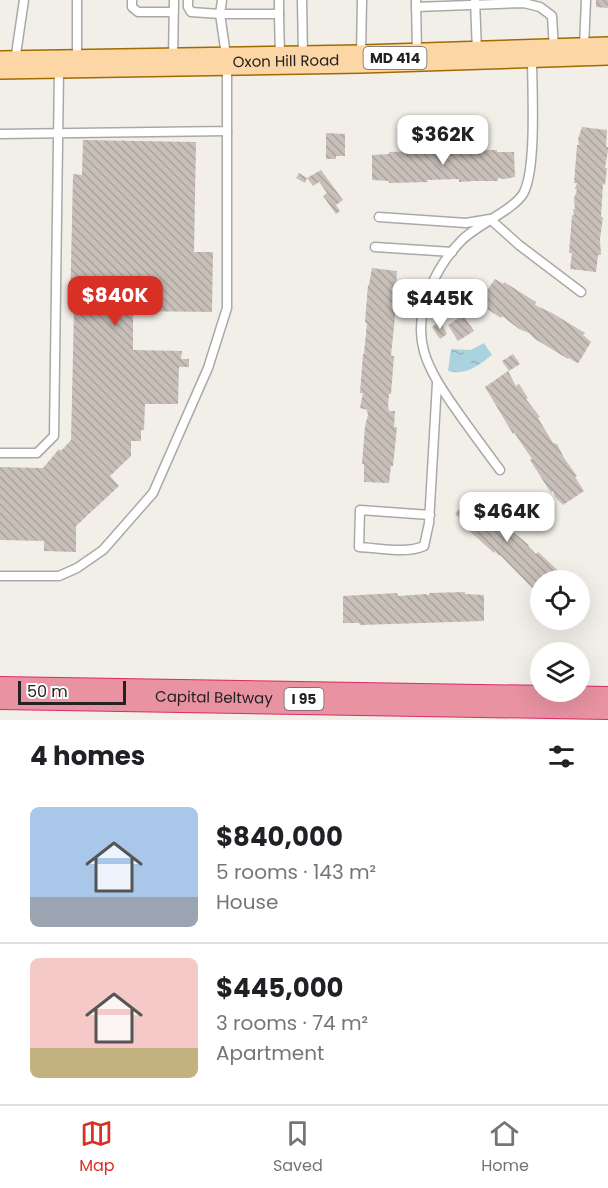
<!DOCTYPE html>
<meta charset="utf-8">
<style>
:root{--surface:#fff;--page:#f2f2f2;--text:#202124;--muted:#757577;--line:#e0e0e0;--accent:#d93025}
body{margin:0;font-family:Poppins,sans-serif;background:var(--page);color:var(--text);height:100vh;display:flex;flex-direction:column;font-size:22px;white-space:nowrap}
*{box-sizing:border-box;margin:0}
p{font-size:20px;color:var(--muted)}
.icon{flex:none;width:33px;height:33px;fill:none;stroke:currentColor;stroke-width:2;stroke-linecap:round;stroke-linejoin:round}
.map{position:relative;height:720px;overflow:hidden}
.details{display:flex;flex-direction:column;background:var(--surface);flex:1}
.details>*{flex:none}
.buttons{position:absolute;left:530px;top:570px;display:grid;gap:12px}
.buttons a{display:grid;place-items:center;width:60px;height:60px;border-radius:50%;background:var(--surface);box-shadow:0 6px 24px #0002;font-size:30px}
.scale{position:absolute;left:18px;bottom:15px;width:108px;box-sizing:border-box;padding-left:6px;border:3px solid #222;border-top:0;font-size:16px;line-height:21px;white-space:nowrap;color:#222;-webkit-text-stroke:4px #fff;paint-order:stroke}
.price{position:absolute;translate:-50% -51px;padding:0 14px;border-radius:12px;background:#fff;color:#222;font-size:20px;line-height:39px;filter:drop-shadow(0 2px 3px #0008)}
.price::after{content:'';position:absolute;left:50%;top:36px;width:18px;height:14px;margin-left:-9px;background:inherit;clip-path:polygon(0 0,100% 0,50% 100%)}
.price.selected{background:var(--accent);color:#fff}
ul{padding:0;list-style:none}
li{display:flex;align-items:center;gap:18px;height:150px;padding:0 30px}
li+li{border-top:2px solid var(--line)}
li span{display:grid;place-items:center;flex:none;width:168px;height:120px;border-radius:9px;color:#555}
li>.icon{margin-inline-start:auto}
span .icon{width:72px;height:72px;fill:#fffc;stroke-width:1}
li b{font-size:26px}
h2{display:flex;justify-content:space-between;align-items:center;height:72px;padding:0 30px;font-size:26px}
.tab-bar{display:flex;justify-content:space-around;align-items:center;height:84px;border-top:2px solid var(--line);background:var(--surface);font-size:16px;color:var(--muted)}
.tab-bar a{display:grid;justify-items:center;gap:3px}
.tab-bar .selected{color:var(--accent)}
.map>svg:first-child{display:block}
.water{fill:url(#water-ripples)}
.building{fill:url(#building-back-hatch)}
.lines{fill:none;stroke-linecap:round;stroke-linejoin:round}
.lane-casing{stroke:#a9a9a9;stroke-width:11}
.primary-casing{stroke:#a06b00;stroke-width:30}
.highway-casing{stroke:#dc2a67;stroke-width:34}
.lane{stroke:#fff;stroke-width:8}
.primary{stroke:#fcd6a4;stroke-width:27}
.highway{stroke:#e892a2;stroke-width:32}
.labels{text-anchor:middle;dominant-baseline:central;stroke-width:4.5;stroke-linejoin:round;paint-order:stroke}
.shield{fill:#fff;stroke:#646464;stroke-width:1.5}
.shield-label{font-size:14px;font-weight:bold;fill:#222}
.street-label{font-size:15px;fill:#222;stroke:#fff}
</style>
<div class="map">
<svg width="608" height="720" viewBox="0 0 608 720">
<defs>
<pattern id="water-ripples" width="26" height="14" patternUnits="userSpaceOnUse" patternTransform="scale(1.5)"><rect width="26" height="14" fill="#aad3df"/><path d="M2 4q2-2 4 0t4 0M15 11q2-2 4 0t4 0" fill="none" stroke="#92b5bf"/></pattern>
<pattern id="building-back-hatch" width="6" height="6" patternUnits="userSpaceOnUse" patternTransform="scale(1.5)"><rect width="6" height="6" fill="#c7bfb8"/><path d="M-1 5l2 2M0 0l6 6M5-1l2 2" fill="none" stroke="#aba49e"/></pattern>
</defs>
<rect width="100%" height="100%" fill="#f2efe9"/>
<path class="water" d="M 484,343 L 492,355 C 479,365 466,376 448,371 L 451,349 L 471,350 Z"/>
<g class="building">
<path d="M 596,0 L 608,0 L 608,8 L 596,7 Z"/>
<path d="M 582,127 L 607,130 L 606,147 L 608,147 L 608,150 L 605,168 L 607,168 L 605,185 L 603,184 L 601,217 L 603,217 L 600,239 L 601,255 L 598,255 L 596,272 L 570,269 L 572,253 L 569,253 L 572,215 L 574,215 L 573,209 L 575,209 L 574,199 L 577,189 L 575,189 L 577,183 L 574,183 L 577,145 L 579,145 L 578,139 Z"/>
<path d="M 326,133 L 345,134 L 345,156 L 336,156 L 336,159 L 326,159 Z"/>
<path d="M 83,140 L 196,142 L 194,252 L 213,252 L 212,312 L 133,311 L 133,350 L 182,351 L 181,359 L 189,359 L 189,367 L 179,367 L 178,404 L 145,404 L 144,430 L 141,430 L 141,441 L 131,441 L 131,456 L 110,476 L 119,486 L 76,526 L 76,552 L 44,551 L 44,541 L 0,540 L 0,467 L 43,468 L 59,449 L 61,451 L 71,440 L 74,310 L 70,310 L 73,174 L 82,175 Z"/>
<path d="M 458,150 L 497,150 L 497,152 L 514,152 L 515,177 L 504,179 L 498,178 L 498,181 L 475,181 L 459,182 L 459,179 L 427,180 L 428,182 L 389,183 L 389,181 L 372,180 L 372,155 L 389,154 L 389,152 L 426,151 L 426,153 L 458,153 Z"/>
<path d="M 321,170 L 343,200 L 336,205 L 340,211 L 336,214 L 323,196 L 327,193 L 319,182 L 313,186 L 307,178 Z"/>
<path d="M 299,173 L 307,178 L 305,183 L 296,178 Z"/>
<path d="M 372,268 L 397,271 L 396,287 L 398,287 L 391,356 L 394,356 L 391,394 L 389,394 L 388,406 L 389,411 L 395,411 L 394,427 L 397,427 L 393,466 L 391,466 L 389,483 L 364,482 L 364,464 L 362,464 L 365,426 L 368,415 L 367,410 L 360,408 L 363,393 L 360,393 L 363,354 L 366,353 L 364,353 L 367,323 L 365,322 L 368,285 L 369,285 Z"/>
<path d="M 495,279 L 503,284 L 504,282 L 536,302 L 535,305 L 552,313 L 585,333 L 583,335 L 591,342 L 579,362 L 577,363 L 569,358 L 568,359 L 535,339 L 529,333 L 519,329 L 502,316 L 501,318 L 487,309 L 488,307 L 480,300 Z"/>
<path d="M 463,315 L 474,331 L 458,341 L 448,325 Z"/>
<path d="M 440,321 L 447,334 L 440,339 L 432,327 Z"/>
<path d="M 513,354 L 520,364 L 509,371 L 502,361 Z"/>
<path d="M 508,371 L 516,386 L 519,384 L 528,398 L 526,399 L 540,417 L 538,418 L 553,443 L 557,444 L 564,458 L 577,476 L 575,477 L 584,491 L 563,505 L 555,497 L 553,491 L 551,493 L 530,460 L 532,459 L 515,434 L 515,432 L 513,434 L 485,387 Z"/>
<path d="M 472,495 L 481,500 L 485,506 L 487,504 L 515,530 L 513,532 L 529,545 L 528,546 L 536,554 L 538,552 L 566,578 L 565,579 L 566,580 L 540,580 L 540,596 L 500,555 L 499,556 L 495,551 L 494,553 L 465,527 L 467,525 L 455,514 Z"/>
<path d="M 465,592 L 465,594 L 484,595 L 484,621 L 360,625 L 359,623 L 343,623 L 343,596 L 397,593 L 398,596 L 427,594 L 427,595 L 429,595 L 429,593 Z"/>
</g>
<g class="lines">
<defs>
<g id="lane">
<path d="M 132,0 L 132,7 L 138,12 L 173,12"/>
<path d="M 188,0 L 188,7 L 191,12 L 220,14 L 222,0"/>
<path d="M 302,0 L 303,57"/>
<path d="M 416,0 L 417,54"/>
<path d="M 475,0 L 477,52"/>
<path d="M 416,7 L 524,3 L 540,7 L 552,16 L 554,49"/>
<path d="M 279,14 L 279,0"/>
<path d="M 584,47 L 586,0"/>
<path d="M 361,55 L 362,0"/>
<path d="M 173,59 L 174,0"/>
<path d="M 15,61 L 24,0"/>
<path d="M 77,61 L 77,0"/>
<path d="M 0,134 L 227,131 L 227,62 L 220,14 L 279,14 L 280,57"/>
<path d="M 379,217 L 466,223 L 490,219 L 519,245 L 581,292"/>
<path d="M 375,247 L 452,252"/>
<path d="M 0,453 L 37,453 L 54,436 L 59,69"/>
<path d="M 500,470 C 486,451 471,431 457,411 C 427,368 408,338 431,286 C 438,270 449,253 462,240 C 477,225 513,210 523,194 C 537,170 532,88 532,58"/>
<path d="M 430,515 L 360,510 L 359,547 C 379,548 406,554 424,546 L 429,523 L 437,383"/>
<path d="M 0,576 L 59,576 L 77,568 L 103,550 L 153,493 L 208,368 L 227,308 L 227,131"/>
</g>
<g id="primary">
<path id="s1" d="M 0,65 L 361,59 L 608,51"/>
</g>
<g id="highway">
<path id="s2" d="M 0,693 L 608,703"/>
</g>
</defs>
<use href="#lane" class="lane-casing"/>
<use href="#primary" class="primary-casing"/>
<use href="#highway" class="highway-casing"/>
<use href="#lane" class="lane"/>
<use href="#primary" class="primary"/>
<use href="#highway" class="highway"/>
</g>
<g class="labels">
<g class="shield">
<rect x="363.5" y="47" width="63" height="22" rx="4.5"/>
<rect x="284.5" y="688" width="39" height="22" rx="4.5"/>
</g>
<g class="shield-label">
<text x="395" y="58">MD 414</text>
<text x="304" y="699">I 95</text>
</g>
<g class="street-label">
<text stroke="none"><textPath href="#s1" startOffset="286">Oxon Hill Road</textPath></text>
<text stroke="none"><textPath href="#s2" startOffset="214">Capital Beltway</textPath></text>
</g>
</g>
</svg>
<div class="buttons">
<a><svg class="icon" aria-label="locate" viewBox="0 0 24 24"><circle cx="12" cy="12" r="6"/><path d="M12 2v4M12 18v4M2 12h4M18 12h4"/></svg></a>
<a><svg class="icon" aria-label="layers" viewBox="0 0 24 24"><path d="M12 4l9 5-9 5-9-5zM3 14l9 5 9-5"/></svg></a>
</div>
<div class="scale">50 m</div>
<b class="price" style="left:443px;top:166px">$362K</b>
<b class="price selected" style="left:115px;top:327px">$840K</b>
<b class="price" style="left:440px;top:330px">$445K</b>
<b class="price" style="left:507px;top:543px">$464K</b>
</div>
<section class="details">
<h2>4 homes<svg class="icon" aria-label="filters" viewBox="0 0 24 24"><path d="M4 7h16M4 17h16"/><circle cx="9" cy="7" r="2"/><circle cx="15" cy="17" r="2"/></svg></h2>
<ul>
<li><span style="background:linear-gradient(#a9c7e8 75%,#9aa5b1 0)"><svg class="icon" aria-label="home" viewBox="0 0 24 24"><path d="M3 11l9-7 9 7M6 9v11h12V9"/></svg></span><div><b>$840,000</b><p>5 rooms · 143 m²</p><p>House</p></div></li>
<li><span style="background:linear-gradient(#f6c9c9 75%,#c2b280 0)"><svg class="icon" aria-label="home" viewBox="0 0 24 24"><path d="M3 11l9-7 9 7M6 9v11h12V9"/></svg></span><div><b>$445,000</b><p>3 rooms · 74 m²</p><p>Apartment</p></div></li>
</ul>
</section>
<nav class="tab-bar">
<a class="selected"><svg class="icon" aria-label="map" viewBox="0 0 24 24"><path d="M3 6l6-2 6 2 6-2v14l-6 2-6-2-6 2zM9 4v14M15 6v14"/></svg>Map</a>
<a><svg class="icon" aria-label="saved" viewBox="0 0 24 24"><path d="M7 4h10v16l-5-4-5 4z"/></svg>Saved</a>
<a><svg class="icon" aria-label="home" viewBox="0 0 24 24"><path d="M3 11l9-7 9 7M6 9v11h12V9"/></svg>Home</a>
</nav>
